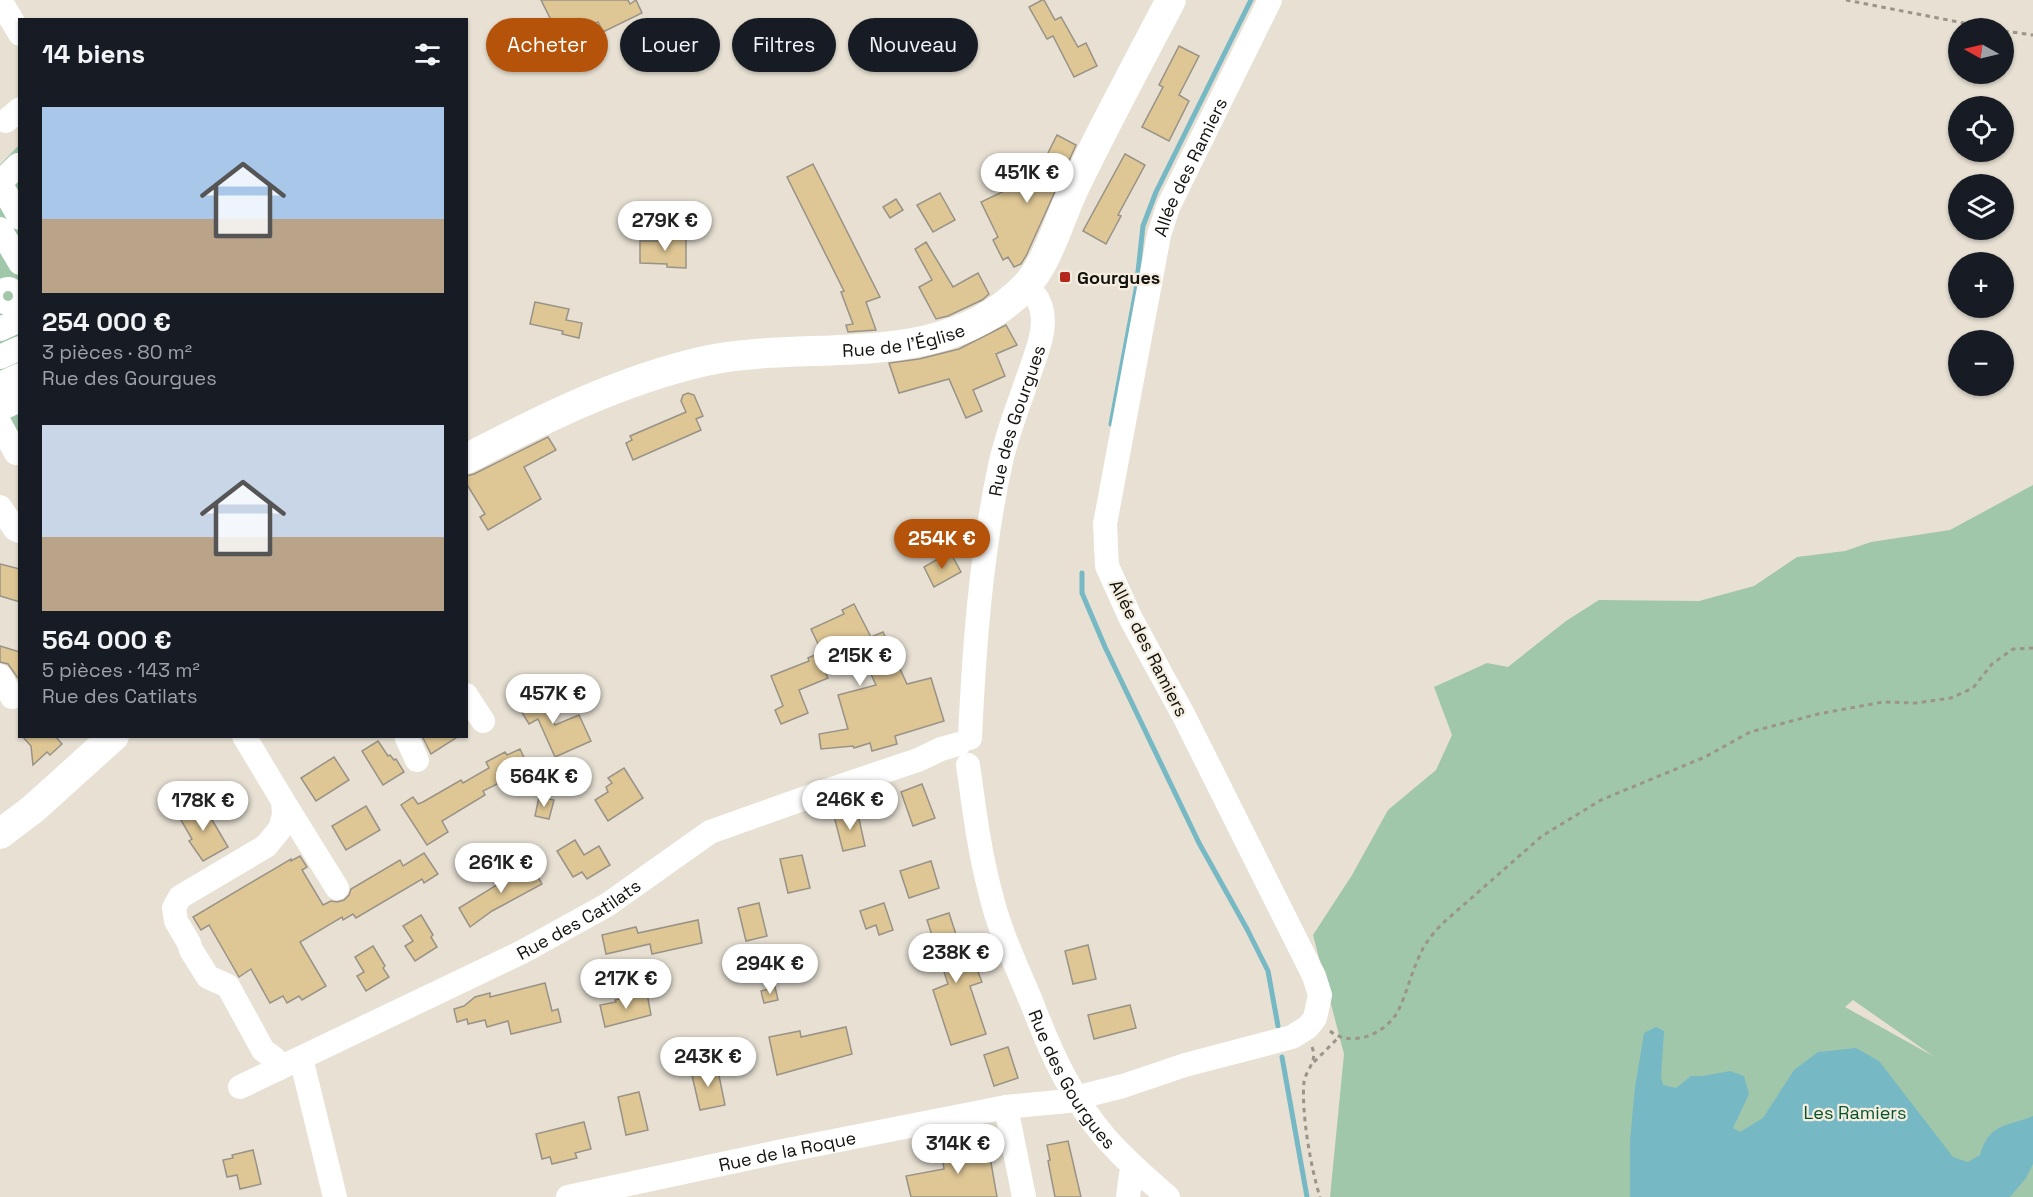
<!DOCTYPE html>
<html lang="fr">
<meta charset="utf-8">
<style>
:root{--surface:#171b24;--page:#242831;--text:#f1f3f6;--muted:#9ea1a6;--accent:#b45309}
body{margin:0;font-family:"Space Grotesk",sans-serif;background:var(--page);color:var(--text);height:100vh;display:flex;flex-direction:column;font-size:22px;white-space:nowrap}
*{box-sizing:border-box;margin:0}
p{font-size:20px;color:var(--muted)}
.icon{flex:none;width:33px;height:33px;fill:none;stroke:currentColor;stroke-width:2;stroke-linecap:round;stroke-linejoin:round}
.map{position:relative;flex:1;overflow:hidden}
.drawer{position:absolute;left:18px;top:18px;width:450px;height:720px;display:flex;flex-direction:column;background:var(--surface);border-radius:0px;box-shadow:0 2px 4px #0004}
.drawer>*{flex:none}
.banner{position:absolute;left:486px;top:18px;width:570px;height:54px;display:flex;gap:12px}
.needle{width:39px;rotate:278deg}
.fabs{position:absolute;left:1948px;top:18px;display:grid;gap:12px}
.fabs a{display:grid;place-items:center;width:66px;height:66px;border-radius:50%;background:var(--surface);box-shadow:0 2px 4px #0004;font-size:30px}
.price{position:absolute;translate:-50% -51px;padding:0 14px;border-radius:21px;background:#fff;color:#222;font-size:20px;line-height:39px;filter:drop-shadow(0 2px 3px #0008)}
.price::after{content:'';position:absolute;left:50%;top:36px;width:18px;height:14px;margin-left:-9px;background:inherit;clip-path:polygon(0 0,100% 0,50% 100%)}
.price.active{background:var(--accent);color:#fff}
ul{padding:0;list-style:none}
li{display:grid;align-content:center;gap:12px;height:318px;padding:0 24px}
li span{display:grid;place-items:center;height:186px;border-radius:0px;color:#555}
li>.icon{margin-inline-start:auto}
span .icon{width:108px;height:108px;fill:#fffc;stroke-width:1}
li b{font-size:26px}
h2{display:flex;justify-content:space-between;align-items:center;height:72px;padding:0 24px;font-size:26px}
.tag{padding:0 21px;border-radius:27px;background:var(--surface);box-shadow:0 2px 4px #0004;font-size:21px;line-height:54px}
.tag.active{background:var(--accent);color:#fff}
.map>svg:first-child{display:block}
.green{fill:#a1c7ab;fill-rule:evenodd}
.water{fill:#76b8c4}
.lines{fill:none;stroke-linecap:round;stroke-linejoin:round}
.stream{stroke:#76b8c4;stroke-width:5}
.building{fill:#dec695;stroke:#999387;stroke-width:1.5}
.path{stroke:#9a948a;stroke-width:3;stroke-dasharray:4.5 4.5;stroke-linecap:butt}
.minor{stroke:#fff;stroke-width:24}
.major{stroke:#fff;stroke-width:30}
.poi-dot{fill:#b5271c;stroke:#f4ede0;stroke-width:2}
.labels{text-anchor:middle;dominant-baseline:central;stroke-width:4.5;stroke-linejoin:round;paint-order:stroke}
.street-label{font-size:18px;fill:#14120d;stroke:#f4ede0}
.poi-label{font-size:18px;font-weight:bold;fill:#14120d;stroke:#f4ede0;text-anchor:start}
.park-label{font-size:18px;fill:#02552c;stroke:#f4ede0}
</style>
<div class="map">
<svg width="2033" height="1197" viewBox="0 0 2033 1197">
<rect width="100%" height="100%" fill="#e7e0d3"/>
<g class="green">
<path d="M 19,145 L 20,457 L 0,437 L 0,165 Z"/>
<path d="M 2033,485 L 2033,1197 L 1330,1197 L 1344,1054 L 1313,935 L 1352,875 L 1388,810 L 1436,770 L 1452,735 L 1434,687 L 1487,663 L 1508,667 L 1566,621 L 1599,600 L 1699,601 L 1754,586 L 1797,557 L 1845,551 L 1871,542 L 1950,530 ZM 1853,1000 L 1933,1056 L 1845,1007 Z"/>
</g>
<path class="water" d="M 1656,1027 L 1664,1031 L 1661,1077 L 1663,1085 L 1676,1088 L 1691,1076 L 1703,1076 L 1730,1071 L 1744,1076 L 1749,1094 L 1733,1128 L 1740,1132 L 1763,1118 L 1794,1070 L 1818,1052 L 1856,1048 L 1879,1061 L 1953,1157 L 1968,1162 L 1980,1155 C 1989,1123 2006,1127 2033,1116 L 2033,1164 L 2026,1178 L 2010,1197 L 1630,1197 L 1630,1141 L 1635,1087 L 1644,1033 Z"/>
<g class="lines">
<g class="stream">
<path d="M 1111,424 L 1136,290 L 1143,226 L 1156,192 L 1251,0"/>
<path d="M 1082,573 L 1082,593 L 1105,647 L 1199,843 L 1247,929 L 1268,971 L 1278,1026"/>
<path d="M 1282,1057 L 1307,1197"/>
</g>
</g>
<g class="building">
<path d="M 541,0 L 628,0 L 630,4 L 636,0 L 642,13 L 603,32 L 598,22 L 561,40 Z"/>
<path d="M 1042,0 L 1044,0 L 1055,20 L 1061,17 L 1078,47 L 1086,43 L 1097,66 L 1074,77 L 1053,36 L 1047,39 L 1029,7 Z"/>
<path d="M 1179,46 L 1199,56 L 1179,95 L 1189,101 L 1169,141 L 1142,127 L 1163,87 L 1159,85 Z"/>
<path d="M 1057,135 L 1076,145 L 1026,256 L 1021,264 L 1014,267 L 1008,257 L 1003,260 L 993,240 L 998,237 L 981,202 L 1021,183 L 1039,171 Z"/>
<path d="M 1125,154 L 1145,165 L 1118,215 L 1121,216 L 1106,244 L 1083,231 Z"/>
<path d="M 813,164 L 880,297 L 866,302 L 876,330 L 848,332 L 846,325 L 853,324 L 841,292 L 844,291 L 787,177 Z"/>
<path d="M 940,193 L 955,220 L 933,232 L 917,205 Z"/>
<path d="M 896,199 L 903,210 L 890,218 L 883,207 Z"/>
<path d="M 659,236 L 686,236 L 686,268 L 667,267 L 667,264 L 640,263 L 640,241 L 659,241 Z"/>
<path d="M 926,242 L 953,287 L 978,273 L 989,294 L 982,300 L 948,316 L 936,319 L 919,287 L 932,280 L 915,249 Z"/>
<path d="M 535,302 L 569,309 L 566,320 L 582,323 L 579,338 L 562,334 L 563,331 L 530,324 Z"/>
<path d="M 1006,325 L 1017,345 L 996,354 L 1005,376 L 973,390 L 982,411 L 966,418 L 949,379 L 899,393 L 889,363 L 919,359 L 959,349 Z"/>
<path d="M 688,393 L 694,395 L 703,416 L 696,419 L 701,430 L 633,460 L 626,443 L 632,440 L 630,436 L 686,412 L 681,401 L 683,395 Z"/>
<path d="M 548,437 L 556,450 L 524,467 L 541,499 L 488,530 L 480,517 L 485,514 L 466,483 L 466,476 L 474,474 Z"/>
<path d="M 950,552 L 961,572 L 934,587 L 924,567 Z"/>
<path d="M 0,564 L 20,569 L 20,602 L 0,596 Z"/>
<path d="M 854,604 L 871,637 L 883,632 L 907,684 L 931,678 L 944,721 L 895,736 L 897,744 L 872,751 L 870,743 L 854,748 L 853,746 L 821,749 L 819,734 L 848,729 L 838,695 L 876,685 L 863,657 L 825,672 L 828,678 L 799,690 L 808,713 L 781,724 L 775,710 L 783,706 L 771,676 L 809,661 L 808,658 L 822,652 L 811,629 L 844,614 L 842,610 Z"/>
<path d="M 0,646 L 20,652 L 20,681 L 8,664 L 0,662 Z"/>
<path d="M 525,688 L 530,694 L 534,692 L 555,725 L 579,715 L 591,741 L 555,757 L 538,719 L 529,724 L 512,696 Z"/>
<path d="M 22,736 L 55,736 L 62,744 L 50,755 L 47,752 L 33,765 L 31,746 Z"/>
<path d="M 422,736 L 459,736 L 431,754 Z"/>
<path d="M 378,741 L 388,756 L 390,755 L 394,760 L 396,759 L 404,772 L 383,785 L 362,751 Z"/>
<path d="M 520,749 L 529,768 L 483,791 L 485,795 L 442,821 L 448,832 L 427,845 L 401,805 L 413,797 L 418,804 L 423,802 L 461,780 L 463,783 L 489,768 L 486,762 L 505,752 L 507,755 Z"/>
<path d="M 334,757 L 349,780 L 316,801 L 301,778 Z"/>
<path d="M 624,768 L 643,798 L 608,821 L 595,800 L 608,792 L 606,787 L 612,783 L 608,778 Z"/>
<path d="M 922,784 L 935,818 L 913,826 L 901,792 Z"/>
<path d="M 539,797 L 554,800 L 549,819 L 535,816 Z"/>
<path d="M 201,801 L 228,847 L 203,861 L 189,841 L 192,839 L 178,815 Z"/>
<path d="M 366,806 L 380,830 L 346,850 L 332,826 Z"/>
<path d="M 857,810 L 865,846 L 843,851 L 834,816 Z"/>
<path d="M 575,840 L 584,855 L 599,846 L 610,865 L 587,879 L 582,872 L 573,877 L 557,851 Z"/>
<path d="M 424,853 L 438,874 L 424,883 L 422,879 L 356,918 L 353,914 L 343,920 L 342,917 L 300,942 L 326,986 L 302,1000 L 299,996 L 287,1003 L 283,996 L 270,1003 L 251,969 L 239,977 L 209,925 L 201,930 L 193,917 L 291,859 L 291,861 L 300,856 L 307,867 L 302,870 L 323,905 L 331,901 L 337,902 L 344,900 L 349,895 L 351,889 L 400,860 L 403,866 Z"/>
<path d="M 802,855 L 810,888 L 788,893 L 780,859 Z"/>
<path d="M 931,861 L 939,888 L 909,898 L 900,871 Z"/>
<path d="M 529,862 L 542,884 L 492,911 L 470,927 L 459,908 L 513,875 L 511,872 Z"/>
<path d="M 759,903 L 767,936 L 746,941 L 738,908 Z"/>
<path d="M 884,903 L 893,930 L 879,935 L 876,925 L 866,929 L 860,911 Z"/>
<path d="M 949,913 L 965,962 L 973,959 L 982,982 L 970,986 L 986,1034 L 951,1045 L 933,990 L 948,984 L 927,920 Z"/>
<path d="M 421,915 L 433,935 L 431,937 L 437,947 L 415,961 L 405,946 L 413,941 L 403,926 Z"/>
<path d="M 698,920 L 702,943 L 652,954 L 650,944 L 606,954 L 602,935 L 636,927 L 638,933 Z"/>
<path d="M 1088,945 L 1096,979 L 1073,984 L 1065,951 Z"/>
<path d="M 373,946 L 385,966 L 383,968 L 389,977 L 366,991 L 357,976 L 364,972 L 355,957 Z"/>
<path d="M 545,983 L 552,1011 L 558,1009 L 561,1022 L 511,1034 L 508,1021 L 487,1027 L 485,1020 L 468,1024 L 467,1019 L 457,1022 L 454,1009 L 464,1006 L 475,997 L 490,993 L 490,997 Z"/>
<path d="M 775,987 L 778,1000 L 764,1003 L 761,991 Z"/>
<path d="M 647,993 L 651,1015 L 605,1027 L 600,1005 L 616,1002 L 615,1000 Z"/>
<path d="M 1130,1005 L 1136,1028 L 1094,1039 L 1088,1015 Z"/>
<path d="M 846,1027 L 852,1054 L 777,1075 L 769,1037 L 800,1031 L 801,1037 Z"/>
<path d="M 1008,1047 L 1018,1078 L 994,1086 L 984,1055 Z"/>
<path d="M 717,1066 L 725,1105 L 700,1110 L 691,1071 Z"/>
<path d="M 639,1092 L 648,1130 L 626,1135 L 618,1097 Z"/>
<path d="M 584,1122 L 591,1149 L 575,1153 L 577,1158 L 552,1164 L 550,1157 L 542,1159 L 536,1134 Z"/>
<path d="M 987,1140 L 997,1197 L 911,1197 L 906,1176 L 944,1169 L 943,1162 L 953,1160 L 951,1147 Z"/>
<path d="M 1068,1141 L 1081,1197 L 1055,1197 L 1048,1161 L 1050,1160 L 1047,1145 Z"/>
<path d="M 253,1150 L 261,1184 L 240,1189 L 237,1175 L 227,1177 L 223,1160 L 233,1158 L 232,1155 Z"/>
</g>
<g class="lines">
<g class="path">
<path d="M 1846,0 L 1989,28"/>
<path d="M 2004,31 L 2033,35"/>
<path d="M 1330,1031 C 1352,1049 1388,1033 1399,1009 C 1407,992 1411,974 1419,957 C 1424,944 1433,933 1443,923 L 1542,836 L 1601,800 L 1705,757 L 1750,732 L 1818,714 L 1883,702 L 1916,703 L 1951,698 L 1973,688 L 1992,664 L 2013,649 L 2033,648"/>
<path d="M 1312,1047 C 1318,1062 1306,1069 1304,1082 C 1301,1112 1311,1169 1320,1197"/>
<path d="M 1314,1062 L 1338,1038"/>
</g>
<g class="minor">
<path d="M 0,0 L 20,34"/>
<path d="M 6,121 L 20,109"/>
<path d="M 0,183 L 20,218"/>
<path d="M 0,183 L 18,165 L 20,168"/>
<path d="M 0,229 L 20,263"/>
<circle cx="8" cy="296" r="7"/>
<path d="M 0,329 L 20,320"/>
<path d="M 0,357 L 20,348"/>
<path d="M 0,384 L 20,375"/>
<path d="M 0,409 L 20,400"/>
<path d="M 0,424 L 16,453 L 20,451"/>
<path d="M 0,507 L 15,529 L 20,531"/>
<path d="M 0,676 L 12,697"/>
<path d="M 466,695 L 483,721"/>
<path d="M 244,736 L 283,801 L 284,815 L 280,829 L 266,846 L 180,897 L 174,908 L 176,921 L 189,943 L 191,950 L 208,977 L 228,986 L 263,1050 L 275,1059 L 278,1069"/>
<path d="M 406,736 L 417,760"/>
<path id="s1" d="M 970,738 C 974,648 981,555 1000,466 C 1007,432 1021,399 1032,366 C 1039,346 1049,321 1038,300 C 1035,295 1030,290 1026,286"/>
<path id="s2" d="M 968,765 C 974,807 979,850 990,891 C 999,931 1018,969 1033,1006 C 1051,1053 1072,1099 1105,1137 C 1124,1159 1146,1178 1168,1197"/>
<path d="M 283,801 L 337,888"/>
<path d="M 301,1058 L 335,1197"/>
<path id="s3" d="M 240,1087 L 522,952 L 607,905 L 710,832 L 811,796 L 918,760 L 941,749 L 959,744"/>
<path id="s4" d="M 1079,1101 L 1087,1095 L 1123,1086 L 1185,1065 L 1292,1037 L 1308,1027 L 1315,1018 L 1320,995 L 1314,976 L 1184,716 L 1131,619 L 1107,566 L 1105,524 L 1159,235 L 1168,207 L 1270,0"/>
<path d="M 1006,1107 L 1024,1197"/>
<path id="s5" d="M 568,1197 L 778,1152 L 1006,1107 L 1068,1101 L 1076,1096"/>
<path d="M 1128,1197 L 1131,1174 L 1135,1169"/>
</g>
<g class="major">
<path id="s6" d="M 466,459 C 542,419 621,380 705,361 C 810,338 941,374 1025,287 C 1049,262 1060,216 1076,184 C 1106,122 1139,61 1171,0"/>
<path d="M 0,834 L 33,809 L 114,736"/>
</g>
</g>
<rect class="poi-dot" x="1059" y="271" width="12" height="12" rx="3"/>
<g class="labels">
<g class="street-label">
<text stroke="none"><textPath href="#s4" startOffset="1167">Allée des Ramiers</textPath></text>
<text stroke="none"><textPath href="#s6" startOffset="459">Rue de l'Église</textPath></text>
<text stroke="none"><textPath href="#s1" startOffset="322">Rue des Gourgues</textPath></text>
<text transform="translate(1149 648) rotate(63)">Allée des Ramiers</text>
<text stroke="none"><textPath href="#s3" startOffset="378">Rue des Catilats</textPath></text>
<text stroke="none"><textPath href="#s2" startOffset="334">Rue des Gourgues</textPath></text>
<text stroke="none"><textPath href="#s5" startOffset="224">Rue de la Roque</textPath></text>
</g>
<g class="poi-label">
<text x="1077" y="277">Gourgues</text>
</g>
<g class="park-label">
<text x="1855" y="1112">Les Ramiers</text>
</g>
</g>
</svg>
<div class="fabs">
<a><svg class="needle" viewBox="-14 -14 28 28"><path d="M0-13l5 13h-10z" fill="#e53935"/><path d="M0 13l5-13h-10z" fill="#9ea1a6"/></svg></a>
<a><svg class="icon" aria-label="locate" viewBox="0 0 24 24"><circle cx="12" cy="12" r="6"/><path d="M12 2v4M12 18v4M2 12h4M18 12h4"/></svg></a>
<a><svg class="icon" aria-label="layers" viewBox="0 0 24 24"><path d="M12 4l9 5-9 5-9-5zM3 14l9 5 9-5"/></svg></a>
<a>+</a>
<a>−</a>
</div>
<b class="price" style="left:1027px;top:204px">451K €</b>
<b class="price" style="left:665px;top:252px">279K €</b>
<b class="price active" style="left:942px;top:570px">254K €</b>
<b class="price" style="left:860px;top:687px">215K €</b>
<b class="price" style="left:553px;top:725px">457K €</b>
<b class="price" style="left:544px;top:808px">564K €</b>
<b class="price" style="left:850px;top:831px">246K €</b>
<b class="price" style="left:203px;top:832px">178K €</b>
<b class="price" style="left:501px;top:894px">261K €</b>
<b class="price" style="left:956px;top:984px">238K €</b>
<b class="price" style="left:770px;top:995px">294K €</b>
<b class="price" style="left:626px;top:1010px">217K €</b>
<b class="price" style="left:708px;top:1088px">243K €</b>
<b class="price" style="left:958px;top:1175px">314K €</b>
<div class="banner">
<a class="tag active">Acheter</a>
<a class="tag">Louer</a>
<a class="tag">Filtres</a>
<a class="tag">Nouveau</a>
</div>
<section class="drawer">
<h2>14 biens<svg class="icon" aria-label="filters" viewBox="0 0 24 24"><path d="M4 7h16M4 17h16"/><circle cx="9" cy="7" r="2"/><circle cx="15" cy="17" r="2"/></svg></h2>
<ul>
<li><span style="background:linear-gradient(#a9c7e8 60%,#b9a48a 0)"><svg class="icon" aria-label="home" viewBox="0 0 24 24"><path d="M3 11l9-7 9 7M6 9v11h12V9"/></svg></span><div><b>254 000 €</b><p>3 pièces · 80 m²</p><p>Rue des Gourgues</p></div></li>
<li><span style="background:linear-gradient(#c9d6e8 60%,#b9a48a 0)"><svg class="icon" aria-label="home" viewBox="0 0 24 24"><path d="M3 11l9-7 9 7M6 9v11h12V9"/></svg></span><div><b>564 000 €</b><p>5 pièces · 143 m²</p><p>Rue des Catilats</p></div></li>
</ul>
</section>
</div>
